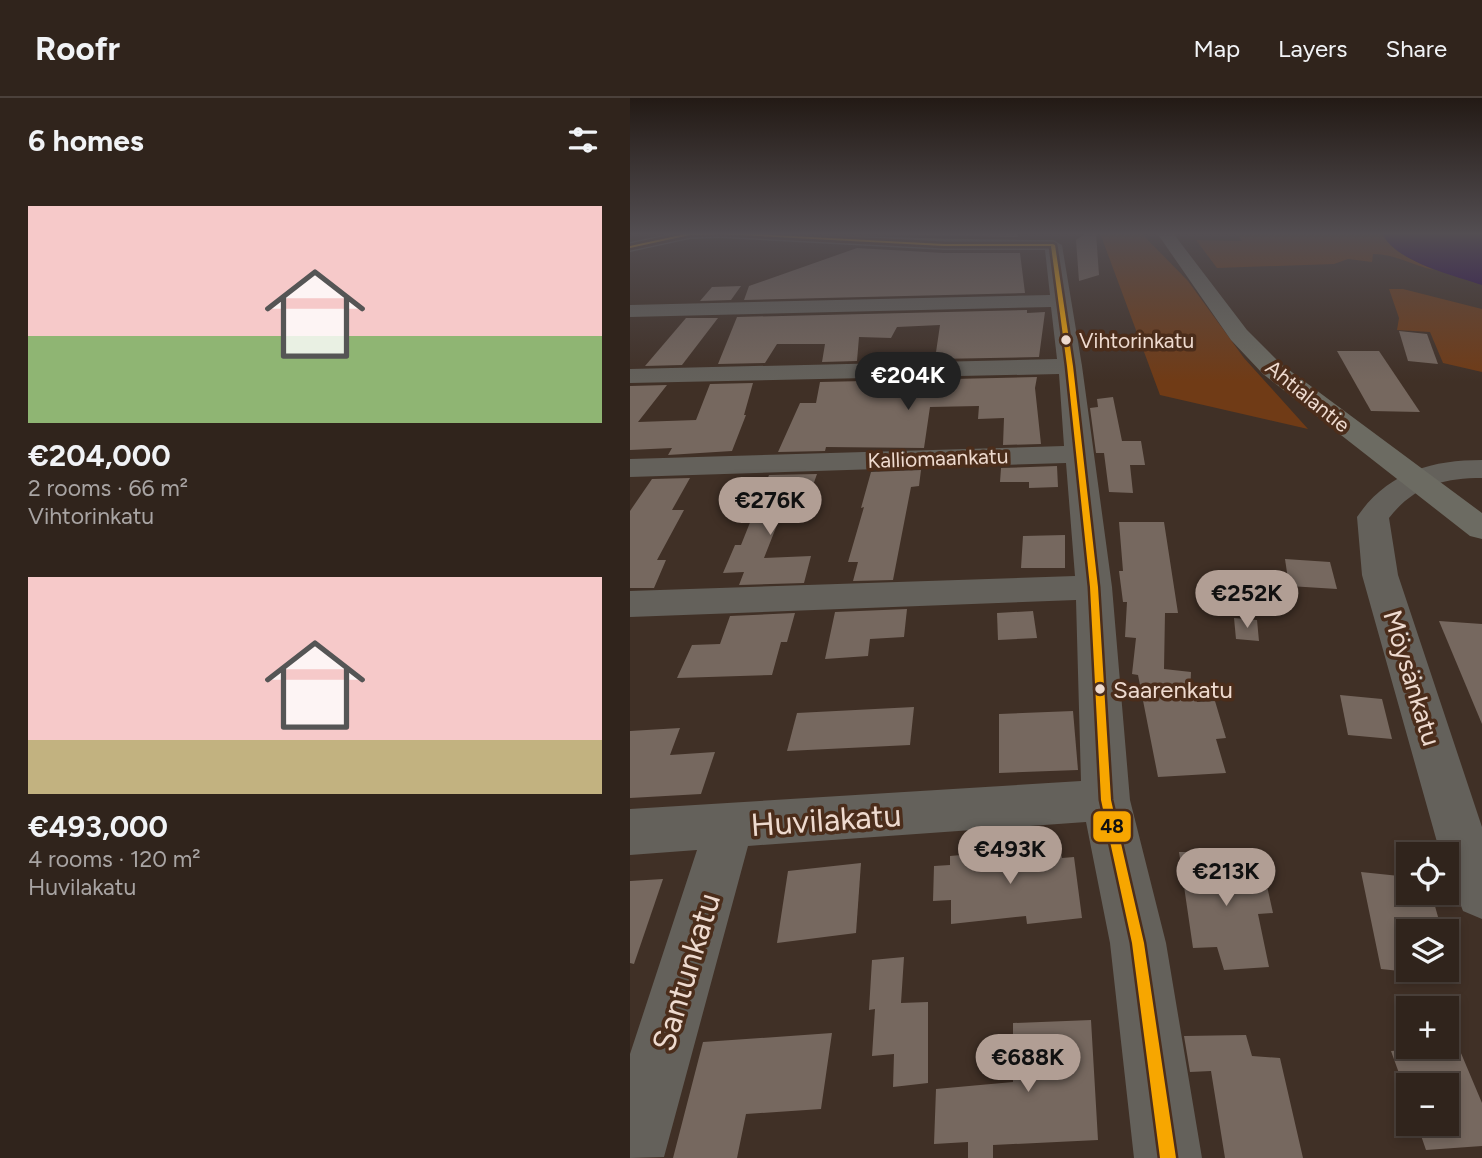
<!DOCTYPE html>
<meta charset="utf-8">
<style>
:root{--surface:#30241c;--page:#3c3029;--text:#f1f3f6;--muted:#a8a4a3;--line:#4b413b;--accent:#b19e94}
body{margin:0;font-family:Figtree,sans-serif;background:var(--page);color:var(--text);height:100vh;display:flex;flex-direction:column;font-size:26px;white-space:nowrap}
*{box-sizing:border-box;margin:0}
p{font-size:23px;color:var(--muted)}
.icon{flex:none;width:38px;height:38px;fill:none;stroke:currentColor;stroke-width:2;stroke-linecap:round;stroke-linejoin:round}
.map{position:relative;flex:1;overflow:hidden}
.details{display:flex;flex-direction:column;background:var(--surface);width:630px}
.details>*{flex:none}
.buttons{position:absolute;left:766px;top:744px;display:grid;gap:14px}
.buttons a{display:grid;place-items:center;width:63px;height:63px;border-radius:0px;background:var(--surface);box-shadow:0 4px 10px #0003,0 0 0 2px var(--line);font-size:35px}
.price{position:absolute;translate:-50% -60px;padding:0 16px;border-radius:24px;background:var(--accent);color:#111;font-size:23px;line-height:46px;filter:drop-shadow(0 2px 4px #0008)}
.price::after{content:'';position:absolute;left:50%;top:42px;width:21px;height:16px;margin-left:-10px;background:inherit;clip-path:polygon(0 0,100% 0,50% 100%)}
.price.current{background:#222;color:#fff}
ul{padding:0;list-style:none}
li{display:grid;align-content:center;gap:14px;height:371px;padding:0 28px}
li span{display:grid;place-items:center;height:217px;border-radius:0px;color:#555}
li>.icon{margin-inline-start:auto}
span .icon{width:126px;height:126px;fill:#fffc;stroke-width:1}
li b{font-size:30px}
h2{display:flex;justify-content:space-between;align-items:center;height:84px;padding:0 28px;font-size:30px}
header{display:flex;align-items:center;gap:42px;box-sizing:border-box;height:98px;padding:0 35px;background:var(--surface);border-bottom:2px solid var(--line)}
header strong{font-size:33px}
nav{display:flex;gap:38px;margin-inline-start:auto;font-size:24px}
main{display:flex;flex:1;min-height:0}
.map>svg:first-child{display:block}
.green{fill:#703b16}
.water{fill:#270453}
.building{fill:#76685f}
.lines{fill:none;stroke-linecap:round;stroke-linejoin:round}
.minor{fill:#64615b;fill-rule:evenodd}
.major{fill:#6c6b62;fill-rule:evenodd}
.bus-1-casing{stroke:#4b2d1b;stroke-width:5}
.bus-1{fill:#f7a600;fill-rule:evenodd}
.bus-dot{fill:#eedacf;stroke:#4b2d1b;stroke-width:2.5}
.labels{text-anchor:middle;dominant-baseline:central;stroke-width:7;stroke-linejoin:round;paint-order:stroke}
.far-bus-label{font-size:21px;fill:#eedacf;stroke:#4b2d1b;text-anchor:start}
.far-street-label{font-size:21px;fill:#eedacf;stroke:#4b2d1b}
.bus-label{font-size:24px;fill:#eedacf;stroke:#4b2d1b;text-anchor:start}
.street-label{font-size:26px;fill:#eedacf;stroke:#4b2d1b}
.near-street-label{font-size:32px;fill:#eedacf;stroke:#4b2d1b}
.line-badge{stroke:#4b2d1b;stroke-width:2.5}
.pale-badge-label{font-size:19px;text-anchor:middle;font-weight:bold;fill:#111}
</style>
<header>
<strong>Roofr</strong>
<nav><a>Map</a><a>Layers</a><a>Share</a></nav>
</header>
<main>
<section class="details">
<h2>6 homes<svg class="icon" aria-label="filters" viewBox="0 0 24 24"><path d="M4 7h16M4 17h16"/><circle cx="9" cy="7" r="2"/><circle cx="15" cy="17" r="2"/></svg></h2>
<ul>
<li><span style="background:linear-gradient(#f6c9c9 60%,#8fb573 0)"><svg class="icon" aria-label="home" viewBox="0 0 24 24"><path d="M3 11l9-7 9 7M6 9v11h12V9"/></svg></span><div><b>€204,000</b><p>2 rooms · 66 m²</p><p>Vihtorinkatu</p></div></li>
<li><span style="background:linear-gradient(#f6c9c9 75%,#c2b280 0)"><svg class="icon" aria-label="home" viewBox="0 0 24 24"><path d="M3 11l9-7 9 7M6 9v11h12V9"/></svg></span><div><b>€493,000</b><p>4 rooms · 120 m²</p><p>Huvilakatu</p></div></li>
</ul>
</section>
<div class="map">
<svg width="852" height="1060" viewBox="0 0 852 1060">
<rect width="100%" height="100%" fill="#403026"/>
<g class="green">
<path d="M 470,135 L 511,135 L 558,183 L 614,260 L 678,331 L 530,297 Z"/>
<path d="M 607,135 L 752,135 C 760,154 786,163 804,172 C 782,167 765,156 743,156 L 742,164 L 718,161 L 704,166 L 587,170 L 566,142 L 612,143 Z"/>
<path d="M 759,191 L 773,191 L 852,211 L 852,274 L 813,265 L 800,234 L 767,232 L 769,220 Z"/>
</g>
<path class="water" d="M 752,135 L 852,135 L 852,187 C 823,177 765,164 752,135 Z"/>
<g class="building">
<path d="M 248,135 L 387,135 L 388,139 L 246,136 Z"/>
<path d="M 456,135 L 466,135 L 469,177 L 449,183 L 446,142 Z"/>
<path d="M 227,150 L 314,155 L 390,155 L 395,195 L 114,202 L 119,188 Z"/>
<path d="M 111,188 L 101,202 L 70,203 L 82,189 Z"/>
<path d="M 397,212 L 397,215 L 415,214 L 409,259 L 305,261 L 310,227 L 267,229 L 261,240 L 229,239 L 227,263 L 192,264 L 195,246 L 147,246 L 135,265 L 88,266 L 107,219 Z"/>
<path d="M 56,220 L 88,220 L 52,267 L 15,268 Z"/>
<path d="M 769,233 L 797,236 L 808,266 L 778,263 Z"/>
<path d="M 707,253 L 749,253 L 790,314 L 741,313 Z"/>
<path d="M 407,279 L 405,290 L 411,346 L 373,347 L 374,320 L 348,321 L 349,308 L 300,309 L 294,350 L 196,349 L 195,353 L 148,354 L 170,305 L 186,305 L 190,284 Z"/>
<path d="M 123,285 L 114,317 L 116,317 L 102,353 L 38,357 L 42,350 L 0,352 L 0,288 L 37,287 L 8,324 L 66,322 L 80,286 Z"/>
<path d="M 483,299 L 492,343 L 511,343 L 515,367 L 500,367 L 503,395 L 479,394 L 474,355 L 466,355 L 460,310 L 468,309 L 467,301 Z"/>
<path d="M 427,368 L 428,389 L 399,390 L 399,384 L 370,384 L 371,370 Z"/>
<path d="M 291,372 L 289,388 L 281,389 L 263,482 L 223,483 L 228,464 L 218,464 L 234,409 L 231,410 L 241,374 Z"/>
<path d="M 187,376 L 181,393 L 160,394 L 134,460 L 181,458 L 174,485 L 109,487 L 114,474 L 93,475 L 105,447 L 111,447 L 139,377 Z"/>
<path d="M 60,380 L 42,412 L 54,412 L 27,462 L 36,462 L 24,490 L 0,490 L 0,413 L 22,381 Z"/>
<path d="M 489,424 L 534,424 L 548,515 L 535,515 L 534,571 L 561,574 L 560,599 L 566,599 L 567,604 L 585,603 L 596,640 L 586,641 L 596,675 L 528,679 L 508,577 L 502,576 L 506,540 L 495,539 L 497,504 L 493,504 L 489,473 L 493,473 Z"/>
<path d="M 435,437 L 435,470 L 391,470 L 393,438 Z"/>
<path d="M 655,461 L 700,464 L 707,491 L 659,488 Z"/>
<path d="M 277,511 L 274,539 L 240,541 L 238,558 L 195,561 L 205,514 Z"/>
<path d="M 403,513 L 407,540 L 368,542 L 367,515 Z"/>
<path d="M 165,515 L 157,544 L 151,544 L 142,577 L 47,580 L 62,547 L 90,546 L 100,518 Z"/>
<path d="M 604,520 L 627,522 L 629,543 L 606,541 Z"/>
<path d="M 809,523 L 852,526 L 852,626 Z"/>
<path d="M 710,597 L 752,601 L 762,641 L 718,637 Z"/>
<path d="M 284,609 L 280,647 L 157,653 L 167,615 Z"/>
<path d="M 443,613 L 448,672 L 369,675 L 369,616 Z"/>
<path d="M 50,630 L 40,657 L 85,654 L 71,696 L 0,700 L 0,633 Z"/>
<path d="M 430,748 L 432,760 L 444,759 L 452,820 L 397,826 L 396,818 L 321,826 L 321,802 L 303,803 L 304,768 L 320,767 L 320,758 Z"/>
<path d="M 549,754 L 598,754 L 604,770 L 633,770 L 643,815 L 628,816 L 639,869 L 594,872 L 587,849 L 563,850 Z"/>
<path d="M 231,765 L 226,835 L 147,845 L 158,773 Z"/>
<path d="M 731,774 L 779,779 L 779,794 L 801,794 L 812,833 L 779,833 L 779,872 L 817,872 L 817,853 L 825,879 L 751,871 Z"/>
<path d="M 33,781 L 4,866 L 0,865 L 0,783 Z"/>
<path d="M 274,859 L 271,905 L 298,904 L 298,985 L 263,989 L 264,956 L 242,958 L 245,911 L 239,912 L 242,862 Z"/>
<path d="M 461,922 L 468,1042 L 363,1047 L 363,1060 L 338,1060 L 338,1044 L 304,1046 L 306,991 L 383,984 L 383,925 Z"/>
<path d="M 202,935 L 191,1011 L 116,1016 L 107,1060 L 43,1060 L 73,944 Z"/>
<path d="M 616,937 L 622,958 L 650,960 L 673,1060 L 595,1060 L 581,973 L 560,974 L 554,938 Z"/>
<path d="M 828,948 L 852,1005 L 852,1048 L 796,1052 L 787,1026 L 817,1026 L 817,987 L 779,987 L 779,1003 L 761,953 Z"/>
</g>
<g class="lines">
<g class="minor">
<path d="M 43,135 C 170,135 296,142 423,142 L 432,147 L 452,268 L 482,489 L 500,702 L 536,845 L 572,1060 L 504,1060 L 480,845 L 456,724 L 118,748 L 34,1059 L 0,1060 L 0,956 L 67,752 L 0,757 L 0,711 L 451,683 L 446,502 L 0,519 L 0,493 L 445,478 L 436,365 L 0,379 L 0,361 L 434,348 L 429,276 L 0,285 L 0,271 L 427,261 L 421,209 L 0,219 L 0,207 L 420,197 L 415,152 L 314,152 L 90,140 L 60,141 L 0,154 L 0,144 Z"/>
<path d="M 852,362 L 852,380 C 813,380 784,388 759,420 L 768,477 L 852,729 L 852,821 L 833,813 L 817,772 L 817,756 L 811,756 L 807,744 L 732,477 L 727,419 C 757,375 800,362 852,362 Z"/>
</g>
<path class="major" d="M 527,135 L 543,135 L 617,232 L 651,266 L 852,415 L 852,441 L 840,438 L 633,276 L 601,242 Z"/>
<defs>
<path id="bus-1" d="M 60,135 L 105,135 L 314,146 L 423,146 L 425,147 L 443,268 L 468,489 L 481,702 L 514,845 L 546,1060 L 530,1060 L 502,845 L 471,702 L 460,489 L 437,268 L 421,148 L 314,148 L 90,136 L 60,137 L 0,150 L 0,148 Z"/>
</defs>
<use href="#bus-1" class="bus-1-casing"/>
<use href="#bus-1" class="bus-1"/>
</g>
<linearGradient id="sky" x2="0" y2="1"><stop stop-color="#231a15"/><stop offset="0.48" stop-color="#534e52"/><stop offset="1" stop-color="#534e52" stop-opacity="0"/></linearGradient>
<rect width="852" height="283" fill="url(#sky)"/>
<g class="bus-dot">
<circle cx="436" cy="242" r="6"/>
<circle cx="470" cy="591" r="6"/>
</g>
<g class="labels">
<g class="far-bus-label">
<text x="449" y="242">Vihtorinkatu</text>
</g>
<g class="far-street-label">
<text transform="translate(678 298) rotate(39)">Ahtialantie</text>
<text transform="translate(308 360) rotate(-2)">Kalliomaankatu</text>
</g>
<g class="bus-label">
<text x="483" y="591">Saarenkatu</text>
</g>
<g class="street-label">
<text transform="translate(782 580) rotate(73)">Möysänkatu</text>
</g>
<g class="near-street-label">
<text transform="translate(196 722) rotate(-4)">Huvilakatu</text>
<text transform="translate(56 874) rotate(-73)">Santunkatu</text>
</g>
</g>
<rect class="line-badge" x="462" y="712" width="40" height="33" rx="7" fill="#f7a600"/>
<g class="pale-badge-label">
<text x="482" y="735">48</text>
</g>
</svg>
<div class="buttons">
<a><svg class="icon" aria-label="locate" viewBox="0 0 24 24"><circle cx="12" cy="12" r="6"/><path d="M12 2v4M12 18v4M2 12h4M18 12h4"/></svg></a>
<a><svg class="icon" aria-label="layers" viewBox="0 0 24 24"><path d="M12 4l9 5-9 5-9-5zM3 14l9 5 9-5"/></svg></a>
<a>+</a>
<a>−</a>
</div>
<b class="price current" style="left:278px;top:314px">€204K</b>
<b class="price" style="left:140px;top:439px">€276K</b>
<b class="price" style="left:617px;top:532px">€252K</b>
<b class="price" style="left:380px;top:788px">€493K</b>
<b class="price" style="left:596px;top:810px">€213K</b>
<b class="price" style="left:398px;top:996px">€688K</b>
</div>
</main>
